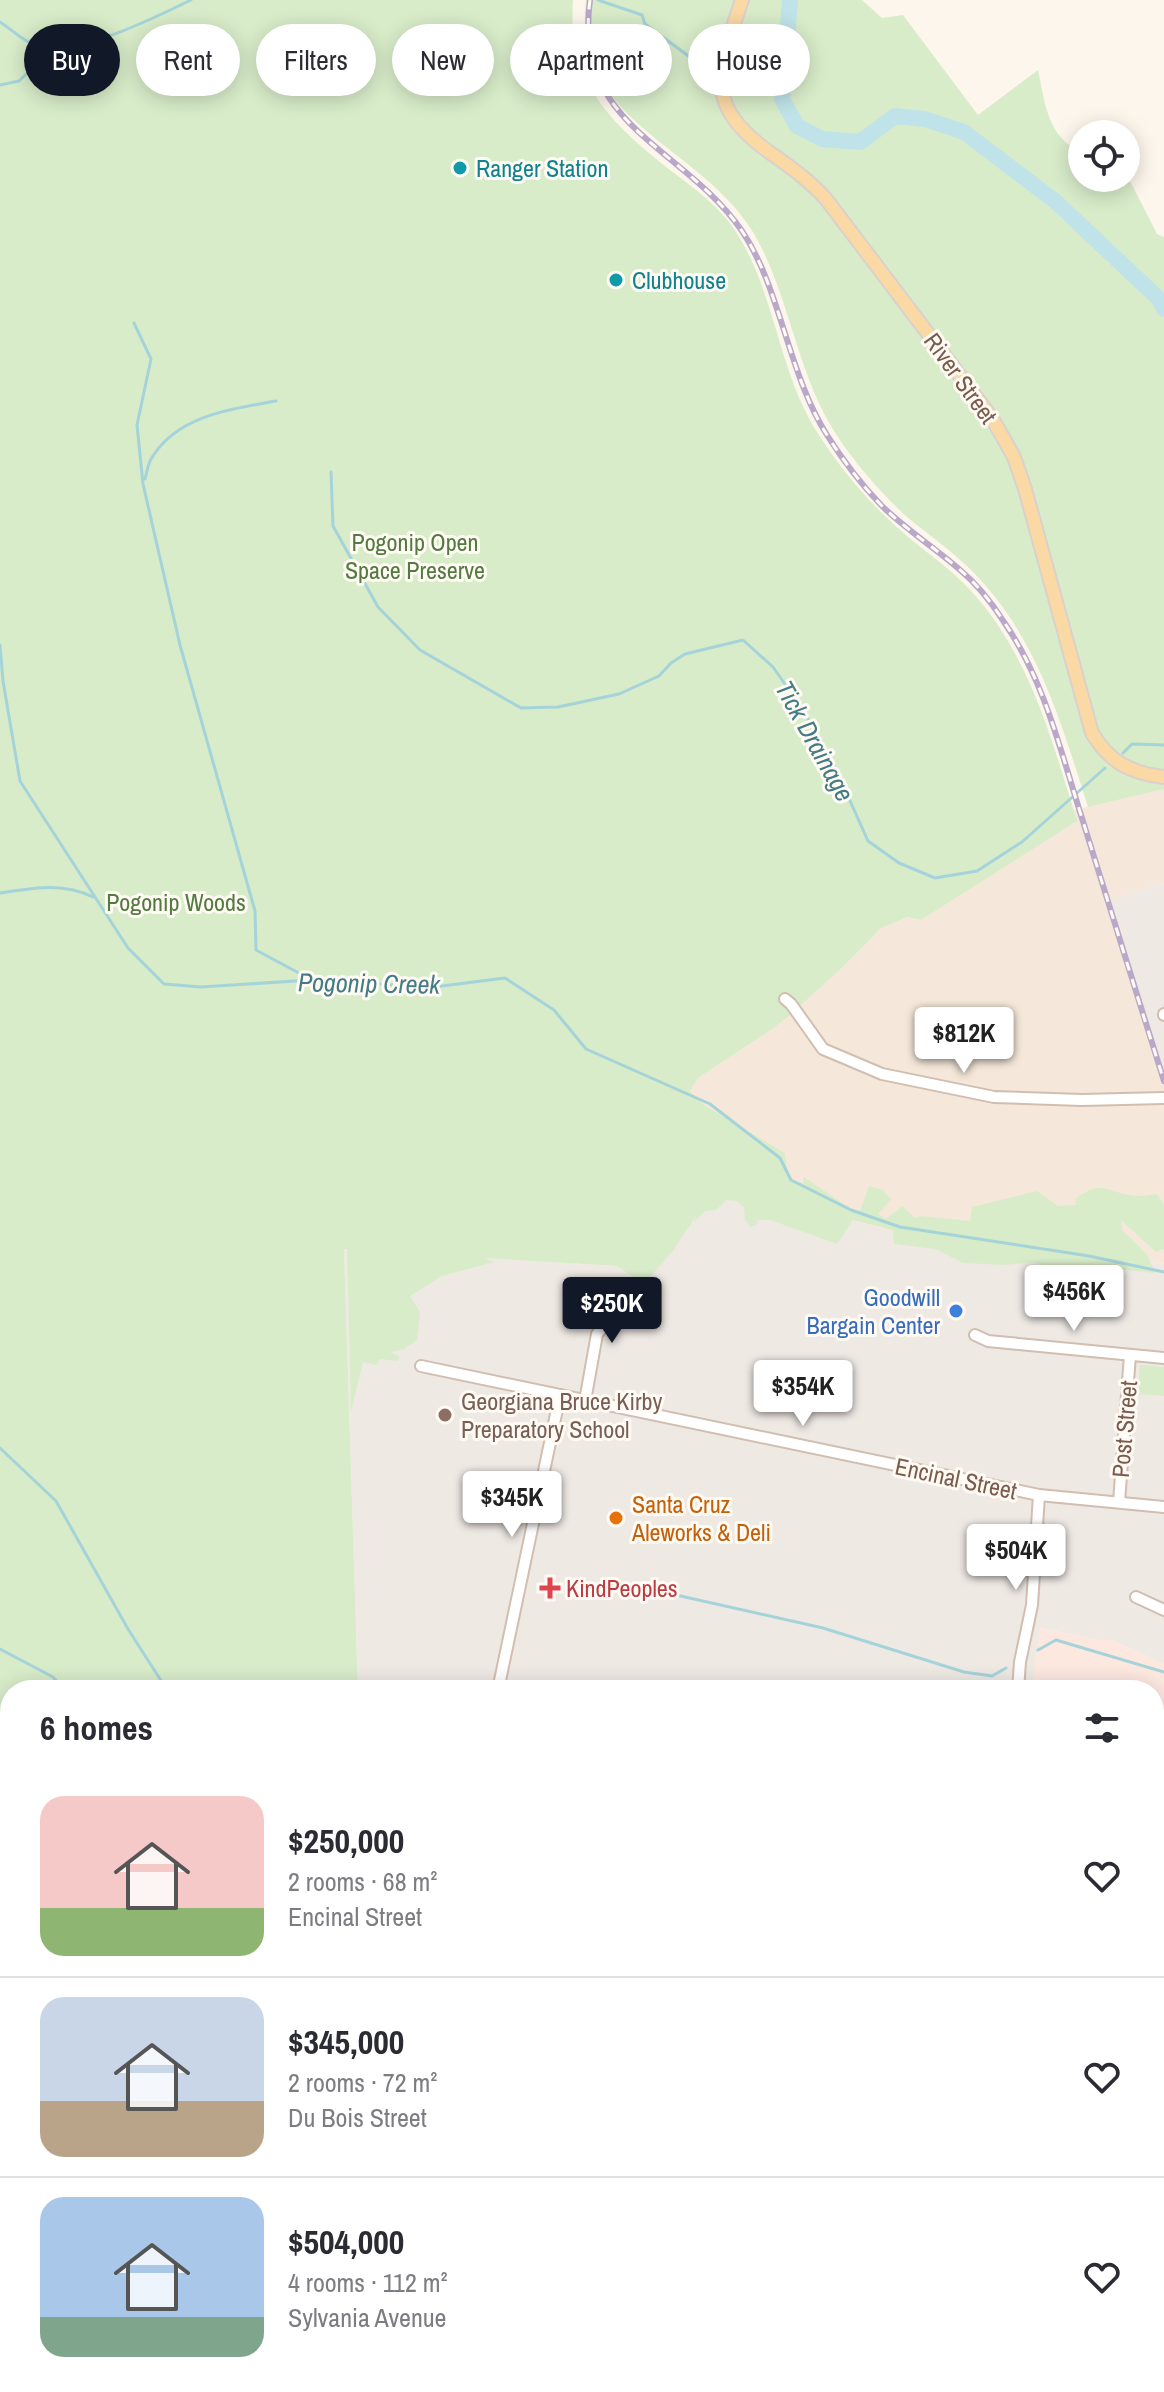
<!DOCTYPE html>
<meta charset="utf-8">
<style>
:root{--surface:#fff;--page:#f7f7f7;--text:#2b2b33;--muted:#7c7c81;--line:#e1e1e2;--accent:#111827}
body{margin:0;font-family:"Archivo Narrow",sans-serif;background:var(--page);color:var(--text);height:100vh;display:flex;flex-direction:column;font-size:30px;white-space:nowrap}
*{box-sizing:border-box;margin:0}
p{font-size:26px;color:var(--muted)}
.icon{flex:none;width:44px;height:44px;fill:none;stroke:currentColor;stroke-width:2;stroke-linecap:round;stroke-linejoin:round}
.map{position:relative;flex:1;overflow:hidden}
.side{position:absolute;left:0px;top:1680px;width:1164px;height:712px;display:flex;flex-direction:column;background:var(--surface);border-radius:32px 32px 0 0;box-shadow:0 4px 20px #0003}
.side>*{flex:none}
.banner{position:absolute;left:24px;top:24px;width:1116px;height:72px;display:flex;gap:16px}
.controls{position:absolute;left:1068px;top:120px;display:grid;gap:16px}
.controls a{display:grid;place-items:center;width:72px;height:72px;border-radius:50%;background:var(--surface);box-shadow:0 4px 20px #0003;font-size:40px}
.price{position:absolute;translate:-50% -68px;padding:0 18px;border-radius:8px;background:#fff;color:#222;font-size:26px;line-height:52px;filter:drop-shadow(0 2px 4px #0008)}
.price::after{content:'';position:absolute;left:50%;top:48px;width:24px;height:18px;margin-left:-12px;background:inherit;clip-path:polygon(0 0,100% 0,50% 100%)}
.price.current{background:var(--accent);color:#fff}
ul{padding:0;list-style:none}
li{display:flex;align-items:center;gap:24px;height:200px;padding:0 40px}
li+li{border-top:2px solid var(--line)}
li span{display:grid;place-items:center;flex:none;width:224px;height:160px;border-radius:24px;color:#555}
li>.icon{margin-inline-start:auto}
span .icon{width:96px;height:96px;fill:#fffc;stroke-width:1}
li b{font-size:34px}
h2{display:flex;justify-content:space-between;align-items:center;height:96px;padding:0 40px;font-size:34px}
.chip{padding:0 28px;border-radius:36px;background:var(--surface);box-shadow:0 4px 20px #0003;font-size:28px;line-height:72px}
.chip.current{background:var(--accent);color:#fff}
.map>svg:first-child{display:block}
.residential{fill:#f5e8da}
.commercial{fill:#fde8e0}
.industrial{fill:#efe9e4}
.green{fill:#d8ecc9}
.water{fill:#bfe3e8;stroke:#a5d3da;stroke-width:2}
.lines{fill:none;stroke-linecap:round;stroke-linejoin:round}
.stream{stroke:#a5d3da;stroke-width:3}
.river{stroke:#bfe3e8;stroke-width:16}
.minor-casing{stroke:#d1beb0;stroke-width:14}
.major-casing{stroke:#dad1cd;stroke-width:16}
.minor{stroke:#fff;stroke-width:10}
.major{stroke:#fbd9a5;stroke-width:12}
.rail-casing{stroke:#b9a8c9;stroke-width:6}
.rail{stroke:#fffaf3;stroke-width:3;stroke-dasharray:9;stroke-linecap:butt}
.culture-dot{fill:#0f9aa8;stroke:#fffaf3;stroke-width:3}
.shop-dot{fill:#3f7fe0;stroke:#fffaf3;stroke-width:3}
.education-dot{fill:#8d6e63;stroke:#fffaf3;stroke-width:3}
.food-dot{fill:#e8710a;stroke:#fffaf3;stroke-width:3}
.health-dot{fill:#e0444e;stroke:#fffaf3;stroke-width:3}
.labels{text-anchor:middle;dominant-baseline:central;stroke-width:6;stroke-linejoin:round;paint-order:stroke}
.culture-label{font-size:24px;fill:#0d838f;stroke:#fffaf3;text-anchor:start}
.street-label{font-size:24px;fill:#7a5c4d;stroke:#fffaf3}
.park-label{font-size:24px;fill:#537a41;stroke:#fffaf3}
.shop-label{font-size:24px;fill:#366cbe;stroke:#fffaf3;text-anchor:end}
.education-label{font-size:24px;fill:#785e54;stroke:#fffaf3;text-anchor:start}
.food-label{font-size:24px;fill:#c56008;stroke:#fffaf3;text-anchor:start}
.health-label{font-size:24px;fill:#be3a42;stroke:#fffaf3;text-anchor:start}
.water-label{font-size:26px;font-style:italic;fill:#437c86;stroke:#fffaf3}
</style>
<div class="map">
<svg width="1164" height="2392" viewBox="0 0 1164 2392">
<rect width="100%" height="100%" fill="#fdf6ec"/>
<g class="residential">
<path d="M 1164,789 L 1164,883 L 1117,898 L 1164,1074 L 1164,1264 L 1142,1259 L 966,1252 L 810,1208 L 679,1105 L 698,1078 L 771,1030 L 845,965 L 880,929 L 907,917 L 921,920 L 1076,821 L 1074,810 Z"/>
<path d="M 0,1458 L 71,1535 L 113,1601 L 158,1645 L 147,1657 L 168,1690 L 10,1690 L 10,2382 L 779,2382 L 796,2392 L 0,2392 Z"/>
<path d="M 1154,2374 L 1164,2378 L 1164,2392 L 1118,2392 L 1127,2382 L 1154,2382 Z"/>
</g>
<path class="commercial" d="M 1039,1628 L 1099,1640 L 1112,1640 L 1164,1664 L 1164,1933 L 1154,1931 L 1154,1690 L 1031,1690 Z"/>
<g class="industrial">
<path d="M 1164,883 L 1164,1074 L 1110,900 Z"/>
<path d="M 721,1170 L 810,1208 L 966,1252 L 1142,1259 L 1164,1264 L 1164,1664 L 1112,1640 L 1099,1640 L 1040,1628 L 1031,1690 L 358,1690 L 344,1249 L 617,1266 Z"/>
<path d="M 1154,1931 L 1164,1933 L 1164,2378 L 1154,2374 Z"/>
</g>
<g class="green">
<path d="M 0,0 L 573,0 C 567,84 613,125 674,173 C 695,189 716,204 732,226 C 775,287 777,369 817,432 C 843,473 875,510 913,541 C 933,557 954,572 972,592 C 1030,656 1052,740 1077,821 L 921,920 L 907,917 L 880,929 L 845,965 L 792,1013 L 771,1030 L 698,1078 L 690,1091 L 704,1105 L 785,1153 L 787,1173 L 792,1181 L 803,1183 L 804,1177 L 850,1208 L 860,1211 L 869,1186 L 883,1190 L 891,1199 L 878,1214 L 886,1219 L 902,1206 L 915,1218 L 921,1216 L 970,1221 L 972,1207 L 1037,1191 L 1058,1206 L 1075,1205 L 1076,1198 C 1103,1180 1102,1190 1130,1195 C 1138,1197 1148,1195 1157,1194 L 1164,1205 L 1164,1249 L 1156,1252 L 1122,1221 L 1122,1230 L 1147,1254 L 1155,1273 L 1079,1265 L 1073,1274 L 1055,1271 L 1035,1262 L 1005,1265 L 963,1263 L 935,1249 L 894,1244 L 893,1230 L 853,1220 L 837,1244 L 770,1220 L 758,1220 L 756,1225 L 750,1227 L 745,1220 L 744,1208 L 737,1201 L 726,1200 L 716,1210 L 705,1211 L 694,1222 L 696,1216 L 672,1252 L 644,1284 L 617,1266 L 484,1258 L 494,1262 L 442,1276 L 410,1296 L 420,1312 L 417,1340 L 404,1349 L 391,1352 L 400,1357 L 397,1361 L 380,1359 L 377,1365 L 363,1362 L 351,1412 L 347,1249 L 344,1249 L 358,1690 L 10,1690 L 10,1857 L 0,1853 Z"/>
<path d="M 586,0 L 862,0 L 882,18 L 903,15 L 978,115 L 1038,70 C 1045,102 1047,138 1082,152 L 1082,178 L 1126,178 L 1126,173 L 1157,234 L 1164,237 L 1164,789 L 1088,807 C 1061,722 1037,636 972,571 C 952,551 929,535 907,517 C 881,493 856,465 836,434 C 795,371 790,292 751,229 C 698,145 571,120 586,0 Z"/>
<path d="M 1140,1365 L 1164,1367 L 1164,1396 L 1137,1394 Z"/>
<path d="M 779,2382 L 1127,2382 L 1118,2392 L 796,2392 Z"/>
</g>
<path class="water" d="M 0,2229 L 10,2234 L 10,2288 L 0,2276 Z"/>
<g class="lines">
<g class="stream">
<path d="M 598,0 L 642,15 L 645,24 L 698,63 L 720,69"/>
<path d="M 0,22 C 11,29 24,42 37,46 C 75,58 156,17 191,0"/>
<path d="M 727,72 L 783,88"/>
<path d="M 0,85 L 19,81 L 53,48"/>
<path d="M 134,323 L 151,359 L 137,425 L 143,484 L 180,645 L 255,911 L 256,950 L 310,979"/>
<path d="M 331,472 L 333,526 L 378,607 L 420,650 L 521,708 L 558,707 L 619,694 L 659,676 L 671,663 L 685,654 L 743,640 L 773,667 L 801,707 L 830,756 L 868,841 L 899,863 L 935,878 L 977,871 L 1022,842 L 1105,768"/>
<path d="M 145,479 C 147,472 148,462 153,456 C 179,415 232,409 276,401"/>
<path d="M 0,645 L 3,681 L 20,781 L 128,948 L 164,984 L 201,987 L 311,980 L 434,987 L 505,978 L 554,1010 L 586,1049 L 710,1104 L 780,1158 L 791,1180 L 851,1210 L 900,1227 L 1089,1256 L 1164,1272"/>
<path d="M 1123,753 L 1132,744 L 1164,745"/>
<path d="M 0,893 C 34,888 62,882 93,897"/>
<path d="M 0,1448 L 56,1501 L 128,1629 L 167,1690"/>
<path d="M 645,1588 L 823,1628 L 964,1672 L 992,1676 L 1006,1668"/>
<path d="M 0,1649 L 53,1677 L 64,1690"/>
<path d="M 1038,1650 L 1056,1640 L 1164,1672"/>
<path d="M 0,1772 L 10,1772"/>
<path d="M 226,2382 L 236,2392"/>
<path d="M 859,2392 L 862,2382"/>
</g>
<path class="river" d="M 790,0 L 782,99 L 797,126 L 822,139 L 860,142 L 895,116 L 925,119 L 964,132 L 1055,201 L 1159,299 L 1164,309"/>
<defs>
<g id="minor">
<path d="M 785,999 L 791,1004 L 823,1049 L 882,1074 L 994,1097 L 1082,1100 L 1164,1098"/>
<path d="M 1164,1015 L 1164,1014"/>
<path d="M 975,1335 L 988,1341 L 1164,1358"/>
<path d="M 421,1366 L 1039,1495 L 1164,1507"/>
<path d="M 585,1401 L 597,1334 L 636,1288"/>
<path d="M 1119,1502 L 1130,1355"/>
<path d="M 1136,1597 L 1164,1610"/>
<path d="M 498,1690 L 560,1395"/>
<path d="M 1018,1690 L 1020,1662 L 1032,1605 L 1039,1495"/>
<path d="M 0,1931 L 9,1903"/>
<path d="M 1154,1941 L 1164,1943"/>
<path d="M 0,1958 L 10,1967"/>
<path d="M 0,2106 L 10,2106"/>
<path d="M 1154,2371 L 1164,2374"/>
<path d="M 41,2382 L 43,2392"/>
<path d="M 119,2382 L 131,2392"/>
<path d="M 406,2382 L 409,2392"/>
<path d="M 648,2392 L 647,2388 L 670,2382"/>
</g>
<path id="major" d="M 742,0 C 719,69 701,103 769,152 C 789,166 809,180 826,199 L 992,418 L 1014,457 L 1025,489 L 1092,733 C 1110,763 1131,773 1164,777"/>
</defs>
<use href="#minor" class="minor-casing"/>
<use href="#major" class="major-casing"/>
<use href="#minor" class="minor"/>
<use href="#major" class="major"/>
<defs>
<path id="rail" d="M 590,0 C 573,127 684,146 742,231 C 781,289 788,374 827,435 C 842,459 861,484 881,505 C 905,529 934,547 959,569 C 977,584 992,603 1004,622 C 1044,680 1060,749 1081,815 C 1109,904 1136,993 1164,1081"/>
</defs>
<use href="#rail" class="rail-casing"/>
<use href="#rail" class="rail"/>
</g>
<g class="culture-dot">
<circle cx="460" cy="168" r="8"/>
<circle cx="616" cy="280" r="8"/>
</g>
<circle class="shop-dot" cx="956" cy="1311" r="8"/>
<circle class="education-dot" cx="445" cy="1415" r="8"/>
<circle class="food-dot" cx="616" cy="1518" r="8"/>
<path class="health-dot" d="M546 1576h8v8h8v8h-8v8h-8v-8h-8v-8h8z"/>
<g class="labels">
<g class="culture-label">
<text x="476" y="168">Ranger Station</text>
<text x="632" y="280">Clubhouse</text>
</g>
<g class="street-label">
<text transform="translate(961 378) rotate(54)">River Street</text>
<text transform="translate(1124 1429) rotate(-85)">Post Street</text>
<text transform="translate(956 1478) rotate(12)">Encinal Street</text>
</g>
<g class="park-label">
<text x="415" y="542">Pogonip Open<tspan x="415" dy="28">Space Preserve</tspan></text>
<text x="176" y="902">Pogonip Woods</text>
</g>
<g class="shop-label">
<text x="940" y="1297">Goodwill<tspan x="940" dy="28">Bargain Center</tspan></text>
</g>
<g class="education-label">
<text x="461" y="1401">Georgiana Bruce Kirby<tspan x="461" dy="28">Preparatory School</tspan></text>
</g>
<g class="food-label">
<text x="632" y="1504">Santa Cruz<tspan x="632" dy="28">Aleworks &amp; Deli</tspan></text>
</g>
<g class="health-label">
<text x="566" y="1588">KindPeoples</text>
</g>
<g class="water-label">
<text transform="translate(815 741) rotate(61)">Tick Drainage</text>
<text transform="translate(369 983) rotate(1)">Pogonip Creek</text>
</g>
</g>
</svg>
<div class="controls">
<a><svg class="icon" aria-label="locate" viewBox="0 0 24 24"><circle cx="12" cy="12" r="6"/><path d="M12 2v4M12 18v4M2 12h4M18 12h4"/></svg></a>
</div>
<b class="price" style="left:964px;top:1075px">$812K</b>
<b class="price" style="left:1074px;top:1333px">$456K</b>
<b class="price current" style="left:612px;top:1345px">$250K</b>
<b class="price" style="left:803px;top:1428px">$354K</b>
<b class="price" style="left:512px;top:1539px">$345K</b>
<b class="price" style="left:1016px;top:1592px">$504K</b>
<div class="banner">
<a class="chip current">Buy</a>
<a class="chip">Rent</a>
<a class="chip">Filters</a>
<a class="chip">New</a>
<a class="chip">Apartment</a>
<a class="chip">House</a>
</div>
<section class="side">
<h2>6 homes<svg class="icon" aria-label="filters" viewBox="0 0 24 24"><path d="M4 7h16M4 17h16"/><circle cx="9" cy="7" r="2"/><circle cx="15" cy="17" r="2"/></svg></h2>
<ul>
<li><span style="background:linear-gradient(#f6c9c9 70%,#8fb573 0)"><svg class="icon" aria-label="home" viewBox="0 0 24 24"><path d="M3 11l9-7 9 7M6 9v11h12V9"/></svg></span><div><b>$250,000</b><p>2 rooms · 68 m²</p><p>Encinal Street</p></div><svg class="icon" aria-label="heart" viewBox="0 0 24 24"><path d="M12 20l-8-8c-3-5 5-10 8-4 3-6 11-1 8 4z"/></svg></li>
<li><span style="background:linear-gradient(#c9d6e8 65%,#b9a48a 0)"><svg class="icon" aria-label="home" viewBox="0 0 24 24"><path d="M3 11l9-7 9 7M6 9v11h12V9"/></svg></span><div><b>$345,000</b><p>2 rooms · 72 m²</p><p>Du Bois Street</p></div><svg class="icon" aria-label="heart" viewBox="0 0 24 24"><path d="M12 20l-8-8c-3-5 5-10 8-4 3-6 11-1 8 4z"/></svg></li>
<li><span style="background:linear-gradient(#a9c7e8 75%,#7fa58c 0)"><svg class="icon" aria-label="home" viewBox="0 0 24 24"><path d="M3 11l9-7 9 7M6 9v11h12V9"/></svg></span><div><b>$504,000</b><p>4 rooms · 112 m²</p><p>Sylvania Avenue</p></div><svg class="icon" aria-label="heart" viewBox="0 0 24 24"><path d="M12 20l-8-8c-3-5 5-10 8-4 3-6 11-1 8 4z"/></svg></li>
</ul>
</section>
</div>
